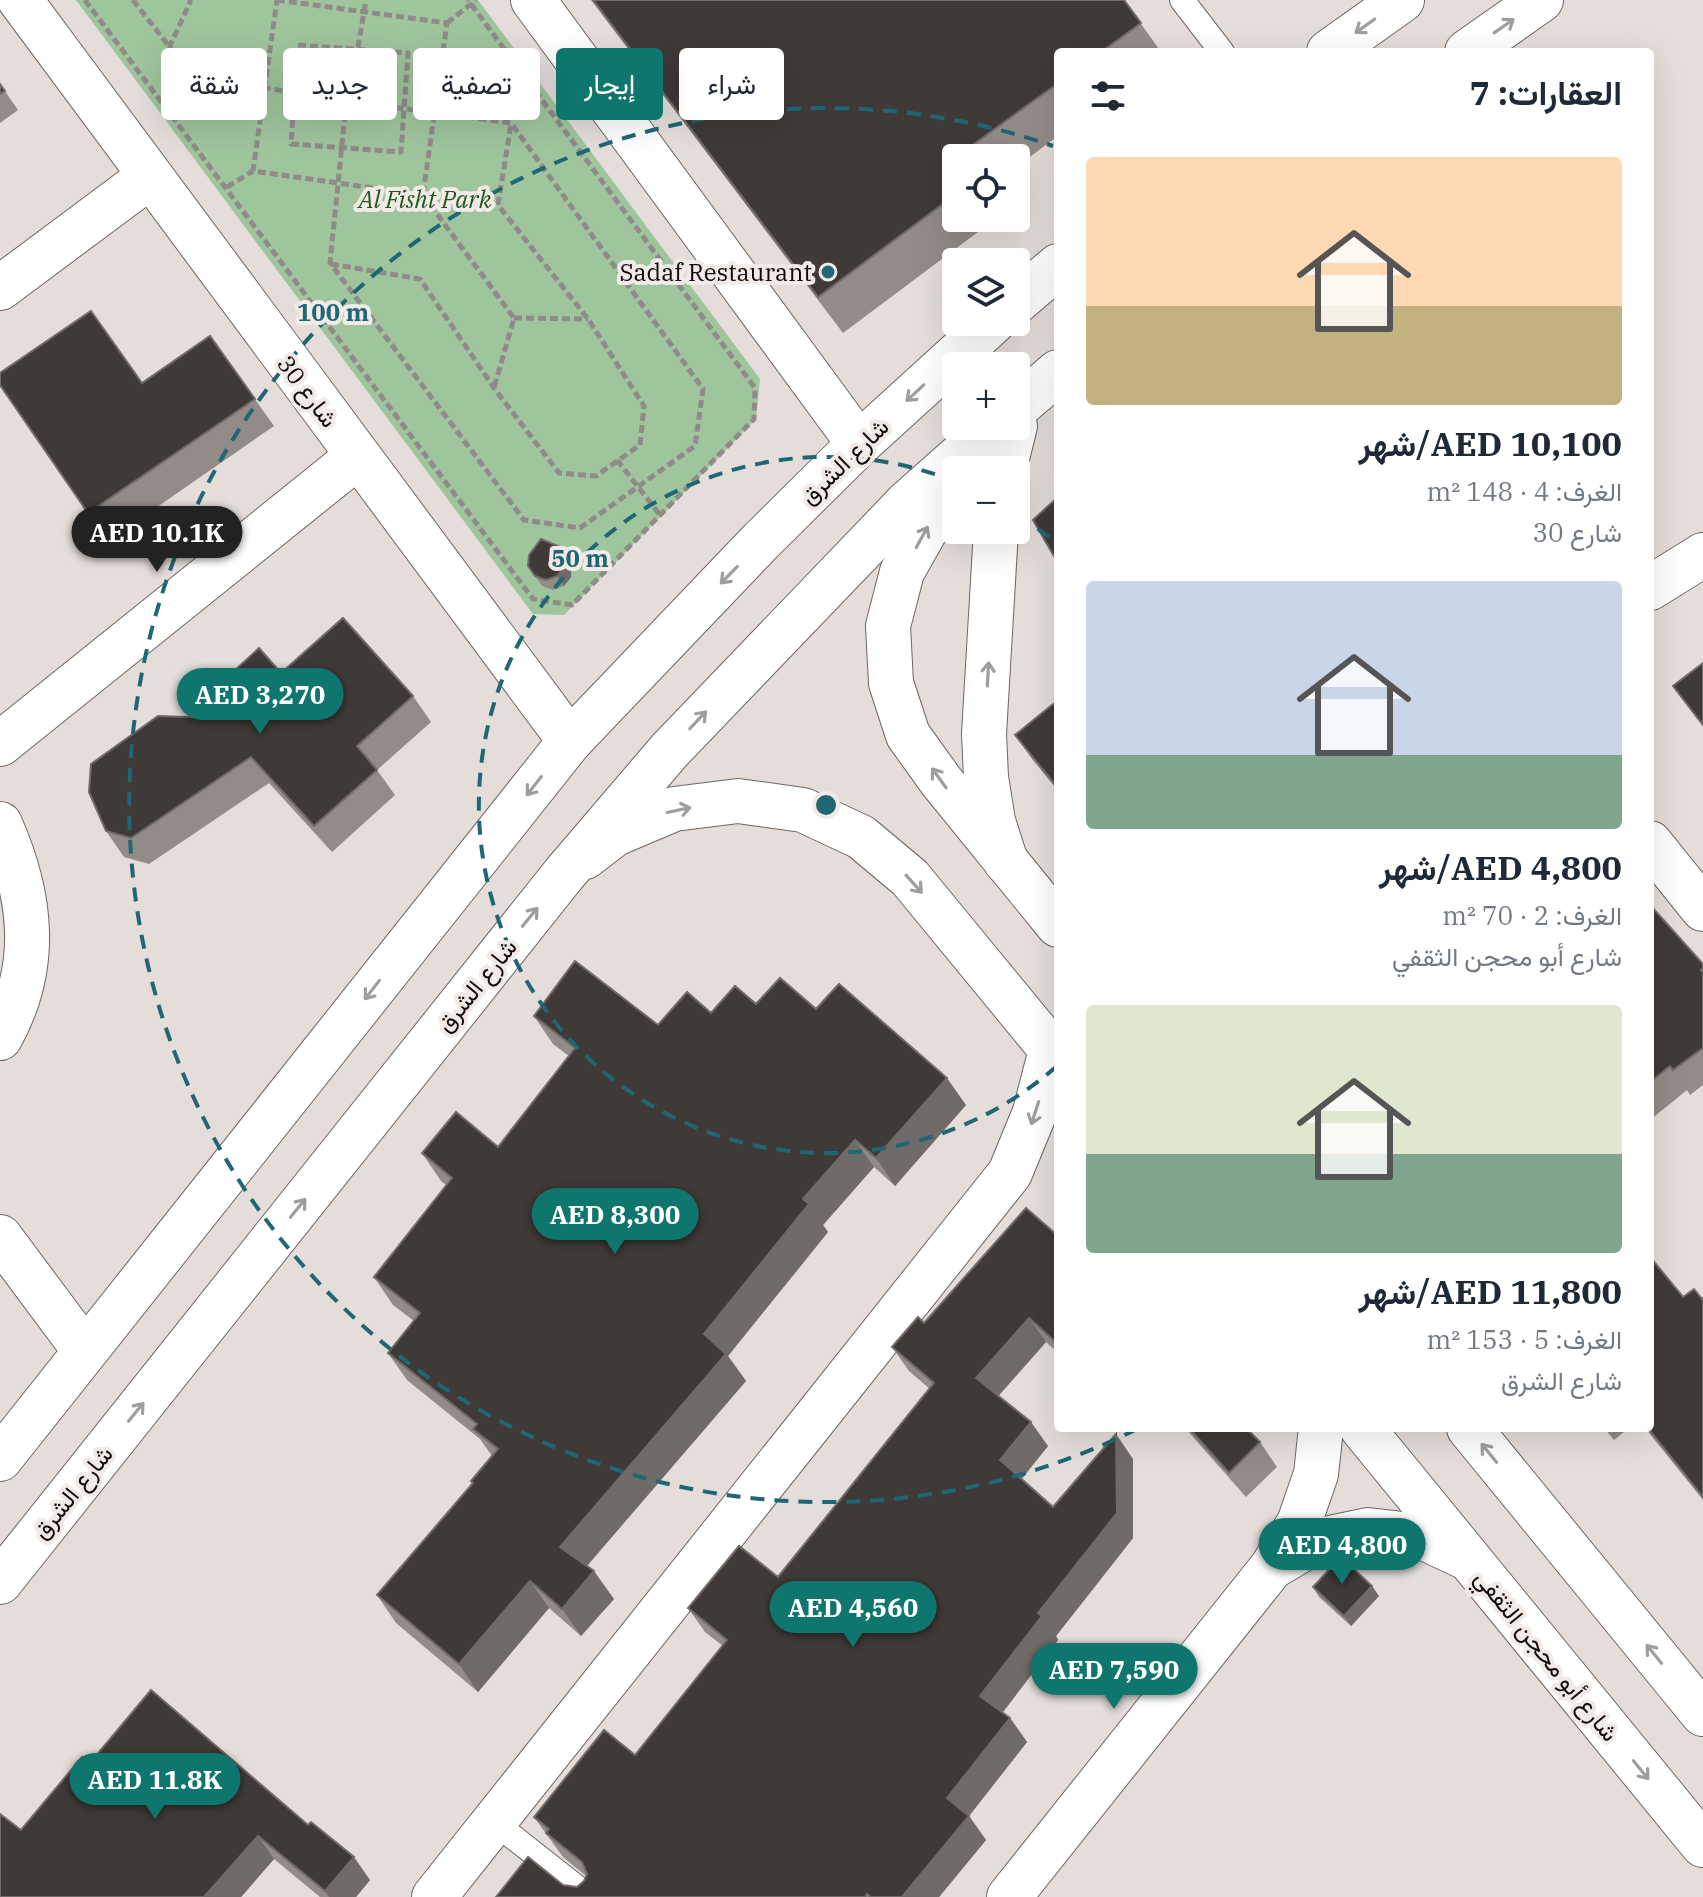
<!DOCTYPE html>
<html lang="ar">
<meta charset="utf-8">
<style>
:root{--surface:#fff;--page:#f6f6f7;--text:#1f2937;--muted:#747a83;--accent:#0f766e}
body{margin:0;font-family:"IBM Plex Serif",Vazirmatn,serif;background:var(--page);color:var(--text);direction:rtl;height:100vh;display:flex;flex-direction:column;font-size:30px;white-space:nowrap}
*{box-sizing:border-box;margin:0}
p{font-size:26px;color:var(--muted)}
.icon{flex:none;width:44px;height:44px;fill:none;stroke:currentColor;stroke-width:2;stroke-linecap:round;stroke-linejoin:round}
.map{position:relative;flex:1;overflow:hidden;direction:ltr}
.panel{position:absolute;left:1054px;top:48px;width:600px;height:1384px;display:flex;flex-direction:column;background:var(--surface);border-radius:8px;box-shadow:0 8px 32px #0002;direction:rtl}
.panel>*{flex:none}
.hud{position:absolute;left:24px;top:48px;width:760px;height:72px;direction:rtl;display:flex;gap:16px}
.controls{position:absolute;left:942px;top:144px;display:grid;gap:16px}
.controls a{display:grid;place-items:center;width:88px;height:88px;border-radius:8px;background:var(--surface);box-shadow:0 8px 32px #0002;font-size:40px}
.price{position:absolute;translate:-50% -68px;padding:0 18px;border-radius:28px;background:var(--accent);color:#fff;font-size:26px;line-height:52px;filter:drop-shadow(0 2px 4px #0008)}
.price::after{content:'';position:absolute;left:50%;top:48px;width:24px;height:18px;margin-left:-12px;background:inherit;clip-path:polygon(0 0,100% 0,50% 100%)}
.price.on{background:#222;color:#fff}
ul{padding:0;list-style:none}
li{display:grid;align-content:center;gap:16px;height:424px;padding:0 32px}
li span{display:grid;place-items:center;height:248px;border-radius:8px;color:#555}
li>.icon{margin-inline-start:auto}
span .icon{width:144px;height:144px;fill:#fffc;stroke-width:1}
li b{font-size:34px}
h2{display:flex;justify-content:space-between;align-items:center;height:96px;padding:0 32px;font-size:34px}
.pill{padding:0 28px;border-radius:8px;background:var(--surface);box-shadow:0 8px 32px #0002;font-size:28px;line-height:72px}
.pill.on{background:var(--accent);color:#fff}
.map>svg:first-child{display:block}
.green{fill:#9fc59d}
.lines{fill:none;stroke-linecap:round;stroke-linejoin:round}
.service-casing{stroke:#6d6764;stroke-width:26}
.minor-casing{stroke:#6d6764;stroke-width:46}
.tertiary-casing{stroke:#6d6764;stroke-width:46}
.primary-casing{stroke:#6d6764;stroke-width:46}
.path{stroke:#908b89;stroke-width:5;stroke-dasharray:8 4;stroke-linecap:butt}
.service{stroke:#fff;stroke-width:24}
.minor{stroke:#fff;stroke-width:44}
.tertiary{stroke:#fff;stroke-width:44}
.primary{stroke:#fff;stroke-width:44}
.wall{fill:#928b88}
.shaded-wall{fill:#706a68}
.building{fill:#3f3937;stroke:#706a68;stroke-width:2}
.oneway{stroke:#9f9e9d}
.ring{fill:none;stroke:#1f6775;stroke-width:4;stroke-dasharray:14 10}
.poi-dot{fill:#1f6775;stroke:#f1eae7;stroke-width:3}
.labels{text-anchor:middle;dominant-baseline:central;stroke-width:8;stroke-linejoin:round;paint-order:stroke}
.park-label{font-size:24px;font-style:italic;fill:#1d591e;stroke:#f1eae7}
.poi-label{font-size:24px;fill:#0f0c0b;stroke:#f1eae7;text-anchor:end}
.street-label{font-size:24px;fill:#0f0c0b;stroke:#f1eae7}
.centre{fill:#1f6775;stroke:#f1eae7;stroke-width:4}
.ring-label{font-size:24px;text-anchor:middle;font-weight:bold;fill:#1f6775;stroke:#f1eae7;stroke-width:8;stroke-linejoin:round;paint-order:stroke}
</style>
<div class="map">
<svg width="1703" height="1897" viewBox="0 0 1703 1897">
<rect width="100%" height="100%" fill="#e4ddda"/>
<path class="green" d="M 76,0 L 478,0 L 760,379 L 756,419 L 564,615 L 533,614 Z"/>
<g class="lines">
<defs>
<g id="service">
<path d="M 1182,0 L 1222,52"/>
<path d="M 494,1822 L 589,1897"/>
</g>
<g id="minor">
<path d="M 0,288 L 149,177"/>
<path d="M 1650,588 L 1703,555"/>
<path d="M 0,744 L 357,457"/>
<path d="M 0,824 C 32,896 40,967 0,1038"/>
<path d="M 1650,843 L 1703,909"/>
<path d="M 0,1237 L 85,1351"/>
<path d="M 1274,1566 L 1316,1541 L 1368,1530 L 1420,1536 L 1467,1558"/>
<path d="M 434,1897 L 1010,1173 L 1035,1112 L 1051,1050"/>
<path d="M 1009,1897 L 1272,1567 L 1299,1523 L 1316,1474 L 1321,1428"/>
</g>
<g id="tertiary">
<path d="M 20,0 L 570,741"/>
<path d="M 533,0 L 859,444"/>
<path d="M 956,485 L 929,524 L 902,572 L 888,626 L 891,683 L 908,735 L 941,781 L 1058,925"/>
<path d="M 585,857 L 615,834 L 674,809 L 738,801 L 803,810 L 861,837 L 910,878 L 1058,1058"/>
<path d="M 1362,1428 L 1703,1845"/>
<path d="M 1469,1428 L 1703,1714"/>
</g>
<g id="primary">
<path d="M 1329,52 L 1402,0"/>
<path d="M 1467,52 L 1541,0"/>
<path d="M 1016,302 L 1058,266"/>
<path d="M 1016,408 L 1058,372"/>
<path d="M 1004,470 L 1015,426"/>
<path d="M 996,530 L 984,734 L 986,777 L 993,821 L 1006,862"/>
<path d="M 0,1459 L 570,741 L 761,541 L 859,444 L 993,322"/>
<path d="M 0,1582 L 564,874 L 669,751 L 907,503 L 994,426"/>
</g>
</defs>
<use href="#service" class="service-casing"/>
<use href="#minor" class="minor-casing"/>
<use href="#tertiary" class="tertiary-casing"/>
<use href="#primary" class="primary-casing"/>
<g class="path">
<path d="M 85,0 L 533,599 L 572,605 L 754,419 L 755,388 L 468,0"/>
<path d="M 133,0 L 193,77 L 331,98"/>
<path d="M 277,0 L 447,23 L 423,195 L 253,171 Z"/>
<path d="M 447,23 L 476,0"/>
<path d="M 298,45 L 408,53 L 401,152 L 291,144 Z"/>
<path d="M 169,48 L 191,0"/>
<circle cx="347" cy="98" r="16"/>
<path d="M 352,83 L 366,0"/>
<path d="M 345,114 L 330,263 L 524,520 L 580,528 L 695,446 L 703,389 L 511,123 L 362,103"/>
<path d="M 227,187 L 253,171"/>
<path d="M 423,195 L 514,318 L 494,388"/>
<path d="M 331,264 L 420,279 L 494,388 L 559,473 L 596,476 L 640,445 L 644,406 L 588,319 L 498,205 L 511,124"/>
<path d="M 514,318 L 588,319"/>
<path d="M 617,460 L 660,515"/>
</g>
<use href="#service" class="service"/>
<use href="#minor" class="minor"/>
<use href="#tertiary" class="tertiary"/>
<use href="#primary" class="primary"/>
</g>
<g class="wall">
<path d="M 591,0 L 1124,0 L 1161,52 L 1058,52 L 1058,136 L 1016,167 L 1016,158 L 956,158 L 956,218 L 987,218 L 990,223 L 843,333 Z"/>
<path d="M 0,84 L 18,110 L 0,123 Z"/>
<path d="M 210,336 L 274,426 L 108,541 L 0,385 L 142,383 Z"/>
<path d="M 558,546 L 571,565 L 571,577 L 564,586 L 553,590 L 542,586 L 528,566 Z"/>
<path d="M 281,673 L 413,696 L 431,722 L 377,770 L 395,795 L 332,852 L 269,783 L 149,864 L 124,857 L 106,831 L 248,719 L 239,709 L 221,683 Z"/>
<path d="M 1058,700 L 1058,791 L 1032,759 L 1015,735 Z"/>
<path d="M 1650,905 L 1703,964 L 1703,1085 L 1690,1095 L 1687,1090 L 1650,1120 Z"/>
<path d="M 756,1004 L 816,1009 L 966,1105 L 895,1186 L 874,1167 L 823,1225 L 828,1232 L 728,1356 L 746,1381 L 587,1566 L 614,1599 L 581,1636 L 549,1608 L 478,1692 L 396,1623 L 377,1595 L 473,1484 L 492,1456 L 480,1439 L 407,1380 L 388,1353 L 414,1321 L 393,1305 L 374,1277 L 446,1185 L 441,1181 L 422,1153 L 498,1147 L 569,1056 L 553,1044 L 534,1016 L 658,1025 Z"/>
<path d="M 1058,1236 L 1058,1353 L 1046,1342 L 998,1396 L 1048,1446 L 1022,1479 L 1053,1507 L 1133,1459 L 1133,1538 L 1056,1636 L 1058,1640 L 1002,1712 L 1010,1718 L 1027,1742 L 969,1816 L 986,1840 L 939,1897 L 496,1897 L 563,1885 L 577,1887 L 584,1881 L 586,1876 L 563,1857 L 534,1817 L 635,1755 L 723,1646 L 705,1632 L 688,1608 L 778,1577 L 930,1389 L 909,1371 L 892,1347 L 924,1323 Z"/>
<path d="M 1683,1297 L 1703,1298 L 1703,1500 L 1645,1428 L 1650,1428 Z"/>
<path d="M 1185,1428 L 1246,1428 L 1260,1442 L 1277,1467 L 1246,1497 Z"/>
<path d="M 1604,1428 L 1629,1428 L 1614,1440 Z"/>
<path d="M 1313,1587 L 1379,1596 L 1351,1626 L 1319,1597 Z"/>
<path d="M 90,1763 L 370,1880 L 356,1897 L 320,1897 L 274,1859 L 241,1897 L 0,1897 L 21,1830 Z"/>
</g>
<g class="shaded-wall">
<path d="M 564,556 L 571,565 L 571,577 L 564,586 L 557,576 Z"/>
<path d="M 947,1078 L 966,1105 L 895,1186 L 876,1158 Z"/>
<path d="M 855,1140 L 874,1167 L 823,1225 L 828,1232 L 728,1356 L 746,1381 L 579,1575 L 560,1547 L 704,1334 L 803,1199 Z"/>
<path d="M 1029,1318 L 1046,1342 L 993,1402 L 976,1378 Z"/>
<path d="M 1031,1422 L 1048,1446 L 1017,1484 L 1000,1460 Z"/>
<path d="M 1116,1434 L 1133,1459 L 1133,1538 L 1056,1636 L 1058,1640 L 997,1720 L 980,1696 Z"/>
<path d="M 594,1571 L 614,1599 L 581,1636 L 562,1609 Z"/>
<path d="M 530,1581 L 549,1608 L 478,1692 L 459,1664 Z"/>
<path d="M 1372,1586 L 1379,1596 L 1351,1626 L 1344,1616 Z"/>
<path d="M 1010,1718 L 1027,1742 L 969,1816 L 986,1840 L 939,1897 L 902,1897 L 947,1798 Z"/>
<path d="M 258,1836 L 274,1859 L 241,1897 L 204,1897 Z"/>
<path d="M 354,1857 L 370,1880 L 356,1897 L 329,1897 L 325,1891 Z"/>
</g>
<g class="building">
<path d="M 593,0 L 1124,0 L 1141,23 L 1101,52 L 1058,52 L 1058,83 L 948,163 L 956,174 L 956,194 L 818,297 Z"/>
<path d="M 0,84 L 5,91 L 0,94 Z"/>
<path d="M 91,311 L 142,383 L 210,336 L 255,399 L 88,513 L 0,385 L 0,373 Z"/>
<path d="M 1058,497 L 1058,563 L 1033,520 Z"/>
<path d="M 541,539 L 558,546 L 564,556 L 564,567 L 557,576 L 546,580 L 535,576 L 528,566 L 529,555 Z"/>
<path d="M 343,618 L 413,696 L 357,746 L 377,770 L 314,826 L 251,757 L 131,838 L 106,831 L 89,792 L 91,764 L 158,716 L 253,719 L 221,683 L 259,648 L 281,673 Z"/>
<path d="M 1703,663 L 1703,725 L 1673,686 Z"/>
<path d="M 1058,700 L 1058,788 L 1015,735 Z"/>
<path d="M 1650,905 L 1703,964 L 1703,968 L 1701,970 L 1703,972 L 1703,1048 L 1673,1070 L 1670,1066 L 1650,1082 Z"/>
<path d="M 575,961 L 658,1025 L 687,992 L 711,1013 L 735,986 L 756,1004 L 780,978 L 816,1009 L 839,984 L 947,1078 L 876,1158 L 855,1140 L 803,1199 L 809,1204 L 704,1334 L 726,1354 L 560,1547 L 594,1571 L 562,1609 L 530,1581 L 459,1664 L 377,1595 L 473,1483 L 471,1481 L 498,1449 L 473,1429 L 477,1424 L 388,1353 L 420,1313 L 374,1277 L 452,1178 L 422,1153 L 456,1112 L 498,1147 L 575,1048 L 534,1016 Z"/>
<path d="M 1026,1208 L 1058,1236 L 1058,1344 L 1029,1318 L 976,1378 L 1031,1422 L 1000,1460 L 1053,1507 L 1116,1434 L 1117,1513 L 1038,1613 L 1042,1616 L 980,1696 L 1010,1718 L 947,1798 L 969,1816 L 902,1897 L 871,1897 L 867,1894 L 865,1897 L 496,1897 L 528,1857 L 563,1885 L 577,1887 L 584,1881 L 587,1874 L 582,1862 L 546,1833 L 549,1829 L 534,1817 L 604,1730 L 635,1755 L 727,1640 L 688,1608 L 739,1546 L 778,1577 L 934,1383 L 892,1347 L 918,1317 L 924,1323 Z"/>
<path d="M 1650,1257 L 1683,1297 L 1694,1289 L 1702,1299 L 1703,1298 L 1703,1497 L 1648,1428 L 1650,1428 Z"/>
<path d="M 1189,1428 L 1246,1428 L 1260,1442 L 1229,1473 Z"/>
<path d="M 1341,1557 L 1372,1586 L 1344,1616 L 1313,1587 Z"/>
<path d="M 151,1690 L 308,1825 L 311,1822 L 354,1857 L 325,1891 L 258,1836 L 204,1897 L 0,1897 L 0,1814 L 21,1830 L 82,1757 L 90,1763 Z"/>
</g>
<defs><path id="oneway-shaft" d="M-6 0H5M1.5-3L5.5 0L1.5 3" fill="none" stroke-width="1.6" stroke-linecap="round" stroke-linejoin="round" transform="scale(2)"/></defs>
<g class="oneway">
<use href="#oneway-shaft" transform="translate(1365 26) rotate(144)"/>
<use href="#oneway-shaft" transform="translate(1504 26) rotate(-35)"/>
<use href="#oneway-shaft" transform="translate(915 393) rotate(137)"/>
<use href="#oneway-shaft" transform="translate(922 537) rotate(-61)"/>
<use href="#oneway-shaft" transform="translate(729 575) rotate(134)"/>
<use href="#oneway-shaft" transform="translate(988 674) rotate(-87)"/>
<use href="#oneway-shaft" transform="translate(698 720) rotate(-47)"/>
<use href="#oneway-shaft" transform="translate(939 778) rotate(-126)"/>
<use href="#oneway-shaft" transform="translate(534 786) rotate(128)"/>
<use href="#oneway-shaft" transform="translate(679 810) rotate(-12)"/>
<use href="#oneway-shaft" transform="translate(914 884) rotate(48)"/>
<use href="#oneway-shaft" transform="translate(530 917) rotate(-51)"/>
<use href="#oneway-shaft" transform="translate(372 990) rotate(128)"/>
<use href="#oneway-shaft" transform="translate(1035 1113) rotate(108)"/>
<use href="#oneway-shaft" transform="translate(298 1208) rotate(-51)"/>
<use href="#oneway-shaft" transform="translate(136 1412) rotate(-51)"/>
<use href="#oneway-shaft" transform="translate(1489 1453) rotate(-129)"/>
<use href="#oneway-shaft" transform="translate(1654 1654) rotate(-129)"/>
<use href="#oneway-shaft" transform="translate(1641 1770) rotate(51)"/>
</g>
<g class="ring">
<path d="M1057 1066A348 348 0 1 1 954 481M1018 515A348 348 0 0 1 1057 544"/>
<path d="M1137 1429A697 697 0 1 1 1053 146"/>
</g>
<circle class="poi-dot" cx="828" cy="272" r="8"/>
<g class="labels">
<g class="park-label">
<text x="425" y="199">Al Fisht Park</text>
</g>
<g class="poi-label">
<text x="812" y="272">Sadaf Restaurant</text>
</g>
<g class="street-label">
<text transform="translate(308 391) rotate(53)">شارع 30</text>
<text transform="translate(844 461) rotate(-44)">شارع الشرق</text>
<text transform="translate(476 985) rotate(-51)">شارع الشرق</text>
<text transform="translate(72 1492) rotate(-51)">شارع الشرق</text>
<text transform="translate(1547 1655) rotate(51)">شارع أبو محجن الثقفي</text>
</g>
</g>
<circle cx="826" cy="805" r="12" class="centre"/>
<g class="ring-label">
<text x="333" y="321">100 m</text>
<text x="580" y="567">50 m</text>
</g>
</svg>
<div class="controls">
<a><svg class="icon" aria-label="locate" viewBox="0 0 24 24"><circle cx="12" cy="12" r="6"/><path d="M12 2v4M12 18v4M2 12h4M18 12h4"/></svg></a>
<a><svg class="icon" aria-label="layers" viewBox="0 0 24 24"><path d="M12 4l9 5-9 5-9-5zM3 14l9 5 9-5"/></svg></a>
<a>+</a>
<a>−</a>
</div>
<b class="price on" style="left:157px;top:574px">AED 10.1K</b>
<b class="price" style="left:260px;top:736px">AED 3,270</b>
<b class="price" style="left:615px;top:1256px">AED 8,300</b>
<b class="price" style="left:1342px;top:1586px">AED 4,800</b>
<b class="price" style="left:853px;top:1649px">AED 4,560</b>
<b class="price" style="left:1114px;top:1711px">AED 7,590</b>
<b class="price" style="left:155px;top:1821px">AED 11.8K</b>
<div class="hud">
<a class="pill">شراء</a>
<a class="pill on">إيجار</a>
<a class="pill">تصفية</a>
<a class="pill">جديد</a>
<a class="pill">شقة</a>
</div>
<section class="panel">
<h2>العقارات: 7<svg class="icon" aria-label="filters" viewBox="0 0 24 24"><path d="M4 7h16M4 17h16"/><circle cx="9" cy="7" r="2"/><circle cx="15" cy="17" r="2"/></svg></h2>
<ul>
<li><span style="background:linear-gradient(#ffd9b3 60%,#c2b280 0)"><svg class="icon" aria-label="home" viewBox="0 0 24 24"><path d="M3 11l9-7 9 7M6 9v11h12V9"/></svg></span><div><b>AED 10,100/شهر</b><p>الغرف: 4 · 148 m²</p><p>شارع 30</p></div></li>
<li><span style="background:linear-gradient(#c9d6e8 70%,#7fa58c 0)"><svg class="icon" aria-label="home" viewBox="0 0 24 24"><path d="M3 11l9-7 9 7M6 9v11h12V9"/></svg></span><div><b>AED 4,800/شهر</b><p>الغرف: 2 · 70 m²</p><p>شارع أبو محجن الثقفي</p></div></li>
<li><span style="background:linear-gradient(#dfe7d0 60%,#7fa58c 0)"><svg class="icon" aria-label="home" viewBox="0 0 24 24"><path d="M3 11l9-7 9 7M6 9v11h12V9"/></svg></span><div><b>AED 11,800/شهر</b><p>الغرف: 5 · 153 m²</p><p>شارع الشرق</p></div></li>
</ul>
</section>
</div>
